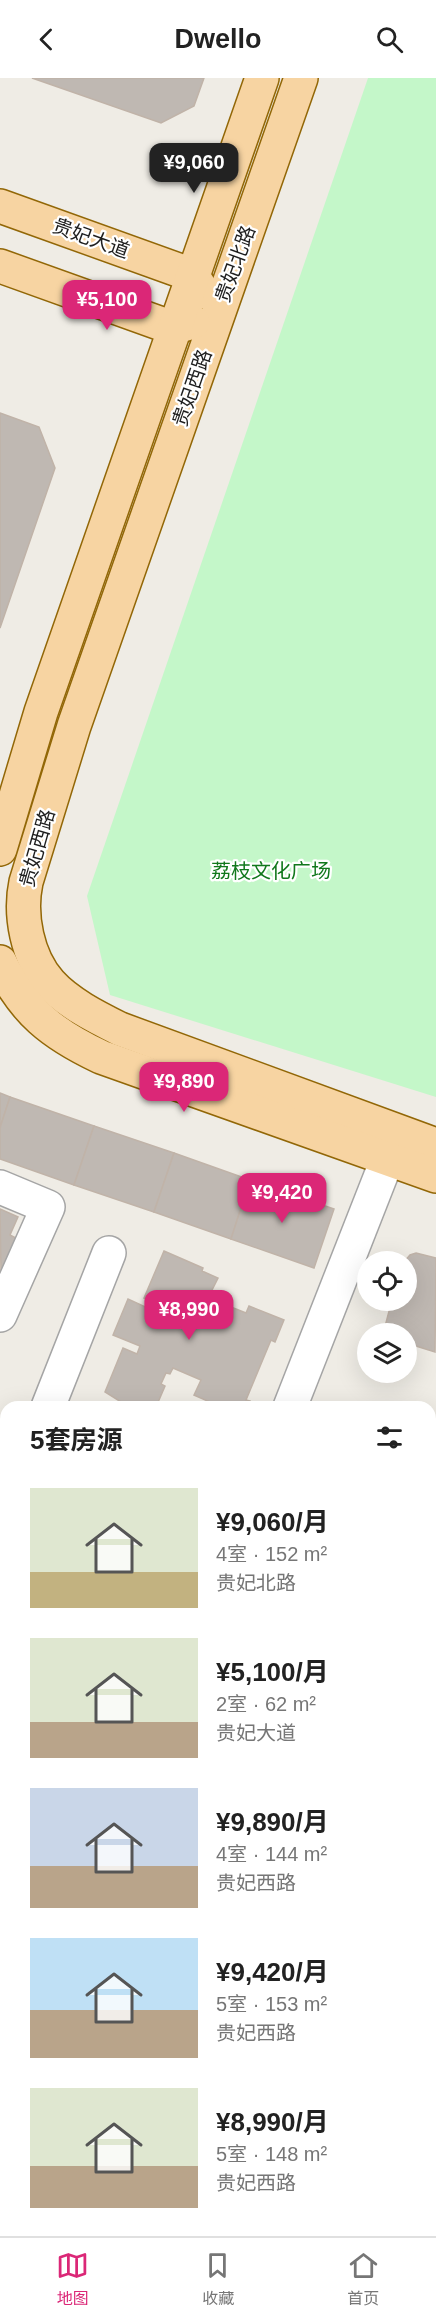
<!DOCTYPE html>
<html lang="zh">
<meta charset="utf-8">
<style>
:root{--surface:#fff;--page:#f6f6f6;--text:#222;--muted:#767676;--line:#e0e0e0;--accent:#db2777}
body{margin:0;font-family:Helvetica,"Noto Sans SC",sans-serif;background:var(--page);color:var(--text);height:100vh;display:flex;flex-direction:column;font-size:22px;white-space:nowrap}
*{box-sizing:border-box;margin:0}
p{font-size:20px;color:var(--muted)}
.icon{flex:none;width:33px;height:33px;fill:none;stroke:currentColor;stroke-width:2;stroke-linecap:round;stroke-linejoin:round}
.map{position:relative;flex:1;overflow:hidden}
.side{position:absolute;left:0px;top:1323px;width:436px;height:836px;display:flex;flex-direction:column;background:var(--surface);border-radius:18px 18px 0 0;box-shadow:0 6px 24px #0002}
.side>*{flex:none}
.tools{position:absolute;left:357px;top:1173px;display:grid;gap:12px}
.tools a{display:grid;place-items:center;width:60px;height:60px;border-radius:50%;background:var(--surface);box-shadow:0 6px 24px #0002;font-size:30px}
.price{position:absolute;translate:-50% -51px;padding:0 14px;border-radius:12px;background:var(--accent);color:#fff;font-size:20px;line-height:39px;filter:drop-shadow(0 2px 3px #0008)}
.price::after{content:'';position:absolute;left:50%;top:36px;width:18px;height:14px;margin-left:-9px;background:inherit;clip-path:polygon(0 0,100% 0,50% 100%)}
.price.on{background:#222;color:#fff}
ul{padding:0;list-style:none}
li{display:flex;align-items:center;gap:18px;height:150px;padding:0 30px}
li span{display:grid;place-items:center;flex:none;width:168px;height:120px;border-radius:0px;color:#555}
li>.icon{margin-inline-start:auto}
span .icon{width:72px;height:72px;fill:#fffc;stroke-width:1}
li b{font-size:26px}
h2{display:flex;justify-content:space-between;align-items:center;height:72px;padding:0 30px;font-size:26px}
header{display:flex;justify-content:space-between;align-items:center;height:78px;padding:0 30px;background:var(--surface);font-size:27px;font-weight:800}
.tab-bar{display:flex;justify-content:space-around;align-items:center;height:84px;border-top:2px solid var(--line);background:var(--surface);font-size:16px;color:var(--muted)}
.tab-bar a{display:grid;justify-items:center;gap:3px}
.tab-bar .on{color:var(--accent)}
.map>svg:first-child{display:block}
.park{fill:#c4f7c9}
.building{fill:#bfb8b2;stroke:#c0b3a8;stroke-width:1.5}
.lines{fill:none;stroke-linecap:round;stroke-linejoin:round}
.minor-casing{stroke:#a5a5a5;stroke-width:36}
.major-casing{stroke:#926707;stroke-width:36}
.minor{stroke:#fff;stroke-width:33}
.major{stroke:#f7d4a2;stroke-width:33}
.labels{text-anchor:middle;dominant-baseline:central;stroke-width:4.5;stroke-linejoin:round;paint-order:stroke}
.street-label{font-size:20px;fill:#1e1e1e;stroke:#fff}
.park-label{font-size:20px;fill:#11781c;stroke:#fff}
</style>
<header><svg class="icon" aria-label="back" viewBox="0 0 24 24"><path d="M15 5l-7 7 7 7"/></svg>Dwello<svg class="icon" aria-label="search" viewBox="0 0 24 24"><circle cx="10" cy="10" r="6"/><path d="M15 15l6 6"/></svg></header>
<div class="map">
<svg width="436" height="2158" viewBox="0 0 436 2158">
<rect width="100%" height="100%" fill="#efece5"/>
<path class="park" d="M 368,0 L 436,0 L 436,1019 L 110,917 L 87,818 Z"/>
<g class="building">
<path d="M 32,0 L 204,0 L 194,28 L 161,45 Z"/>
<path d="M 0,335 L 39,349 L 55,390 L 0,550 Z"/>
<path d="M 0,1015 L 10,1019 L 0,1050 Z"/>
<path d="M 10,1019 L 94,1048 L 74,1107 L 0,1081 L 0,1050 Z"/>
<path d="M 94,1048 L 174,1075 L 154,1134 L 74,1107 Z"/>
<path d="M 174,1075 L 250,1102 L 231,1161 L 154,1134 Z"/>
<path d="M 250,1102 L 334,1131 L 314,1190 L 231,1161 Z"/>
<path d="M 0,1131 L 18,1139 L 10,1157 L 16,1160 L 1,1195 Z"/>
<path d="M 164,1173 L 203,1190 L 202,1193 L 218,1200 L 198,1240 L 217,1248 L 220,1241 L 225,1243 L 231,1229 L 246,1235 L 249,1228 L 284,1242 L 275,1264 L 271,1262 L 246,1322 L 250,1323 L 247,1329 L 207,1329 L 210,1324 L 194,1317 L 201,1302 L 173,1290 L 170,1296 L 166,1295 L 161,1306 L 165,1308 L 156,1329 L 129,1329 L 105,1314 L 123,1270 L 137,1276 L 140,1268 L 113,1257 L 128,1221 L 154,1233 L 158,1226 L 144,1220 Z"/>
<path d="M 416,1175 L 436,1180 L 435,1274 L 406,1265 L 406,1256 L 383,1256 L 392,1222 L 406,1222 L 406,1184 L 404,1184 L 410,1177 Z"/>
<path d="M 100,1325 L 110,1328 L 112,1325 L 121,1329 L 98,1329 Z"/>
<path d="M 430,1715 L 436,1717 L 436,1860 L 430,1858 Z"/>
<path d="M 430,2131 L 436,2134 L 436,2158 L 311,2158 L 314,2152 L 430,2152 Z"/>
</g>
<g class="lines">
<defs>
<g id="minor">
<path d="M 0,1109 L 48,1129 L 0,1237"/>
<path d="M 48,1329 L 109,1175"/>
<path d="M 290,1329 L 398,1054"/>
<path d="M 0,1452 L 6,1437"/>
<path d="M 0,1478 L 6,1481"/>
<path d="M 430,1651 L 436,1653"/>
<path d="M 0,2043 L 6,2031"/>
</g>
<g id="major">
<path d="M 301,0 L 74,648 L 26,804 C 19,837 27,879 50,905 C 68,925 96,939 120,951 L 436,1067"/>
<path d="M 0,128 L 192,197 L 203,214"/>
<path d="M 0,188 L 173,250 L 193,244"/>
<path d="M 0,771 L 41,634 L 262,0"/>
<path d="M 0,884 C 23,933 52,956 101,979 L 436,1098"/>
</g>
</defs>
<use href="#minor" class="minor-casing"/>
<use href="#major" class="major-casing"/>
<use href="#minor" class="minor"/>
<use href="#major" class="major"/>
</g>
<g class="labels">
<g class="street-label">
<text transform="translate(91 160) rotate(20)">贵妃大道</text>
<text transform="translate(235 186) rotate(-70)">贵妃北路</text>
<text transform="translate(192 310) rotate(-71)">贵妃西路</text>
<text transform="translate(37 770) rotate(-74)">贵妃西路</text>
</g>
<g class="park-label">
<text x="271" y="793">荔枝文化广场</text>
</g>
</g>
</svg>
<div class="tools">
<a><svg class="icon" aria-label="locate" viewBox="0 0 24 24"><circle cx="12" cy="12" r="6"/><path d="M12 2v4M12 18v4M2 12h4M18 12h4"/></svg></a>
<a><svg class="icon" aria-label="layers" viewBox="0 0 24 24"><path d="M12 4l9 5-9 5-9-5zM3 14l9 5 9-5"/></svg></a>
</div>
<b class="price on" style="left:194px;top:116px">¥9,060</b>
<b class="price" style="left:107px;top:253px">¥5,100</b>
<b class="price" style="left:184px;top:1035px">¥9,890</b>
<b class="price" style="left:282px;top:1146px">¥9,420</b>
<b class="price" style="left:189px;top:1263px">¥8,990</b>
<section class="side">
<h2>5套房源<svg class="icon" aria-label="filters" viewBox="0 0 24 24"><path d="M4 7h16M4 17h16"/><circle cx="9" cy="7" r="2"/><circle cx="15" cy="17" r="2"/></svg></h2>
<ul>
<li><span style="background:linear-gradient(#dfe7d0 70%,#c2b280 0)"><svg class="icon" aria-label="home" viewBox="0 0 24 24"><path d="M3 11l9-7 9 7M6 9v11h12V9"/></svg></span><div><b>¥9,060/月</b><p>4室 · 152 m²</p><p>贵妃北路</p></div></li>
<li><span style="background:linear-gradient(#dfe7d0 70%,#b9a48a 0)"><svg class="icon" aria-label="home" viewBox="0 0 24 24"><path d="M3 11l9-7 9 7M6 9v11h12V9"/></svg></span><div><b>¥5,100/月</b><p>2室 · 62 m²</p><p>贵妃大道</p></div></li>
<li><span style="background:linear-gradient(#c9d6e8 65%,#b9a48a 0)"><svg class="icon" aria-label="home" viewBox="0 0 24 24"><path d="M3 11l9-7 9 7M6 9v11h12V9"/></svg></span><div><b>¥9,890/月</b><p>4室 · 144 m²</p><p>贵妃西路</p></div></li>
<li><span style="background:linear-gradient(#bfe0f5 60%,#b9a48a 0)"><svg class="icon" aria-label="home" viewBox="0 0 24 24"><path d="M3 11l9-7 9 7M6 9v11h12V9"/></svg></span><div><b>¥9,420/月</b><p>5室 · 153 m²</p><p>贵妃西路</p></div></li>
<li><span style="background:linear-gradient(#dfe7d0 65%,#b9a48a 0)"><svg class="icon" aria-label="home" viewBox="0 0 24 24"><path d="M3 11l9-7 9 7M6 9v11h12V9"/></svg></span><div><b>¥8,990/月</b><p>5室 · 148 m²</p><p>贵妃西路</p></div></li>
</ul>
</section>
</div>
<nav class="tab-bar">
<a class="on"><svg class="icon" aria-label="map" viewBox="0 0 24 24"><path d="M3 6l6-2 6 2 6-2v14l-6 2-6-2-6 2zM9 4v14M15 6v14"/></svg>地图</a>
<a><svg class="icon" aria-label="saved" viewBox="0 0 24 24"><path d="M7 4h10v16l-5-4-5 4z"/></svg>收藏</a>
<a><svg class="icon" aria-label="home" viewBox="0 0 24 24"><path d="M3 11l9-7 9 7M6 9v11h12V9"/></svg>首页</a>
</nav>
